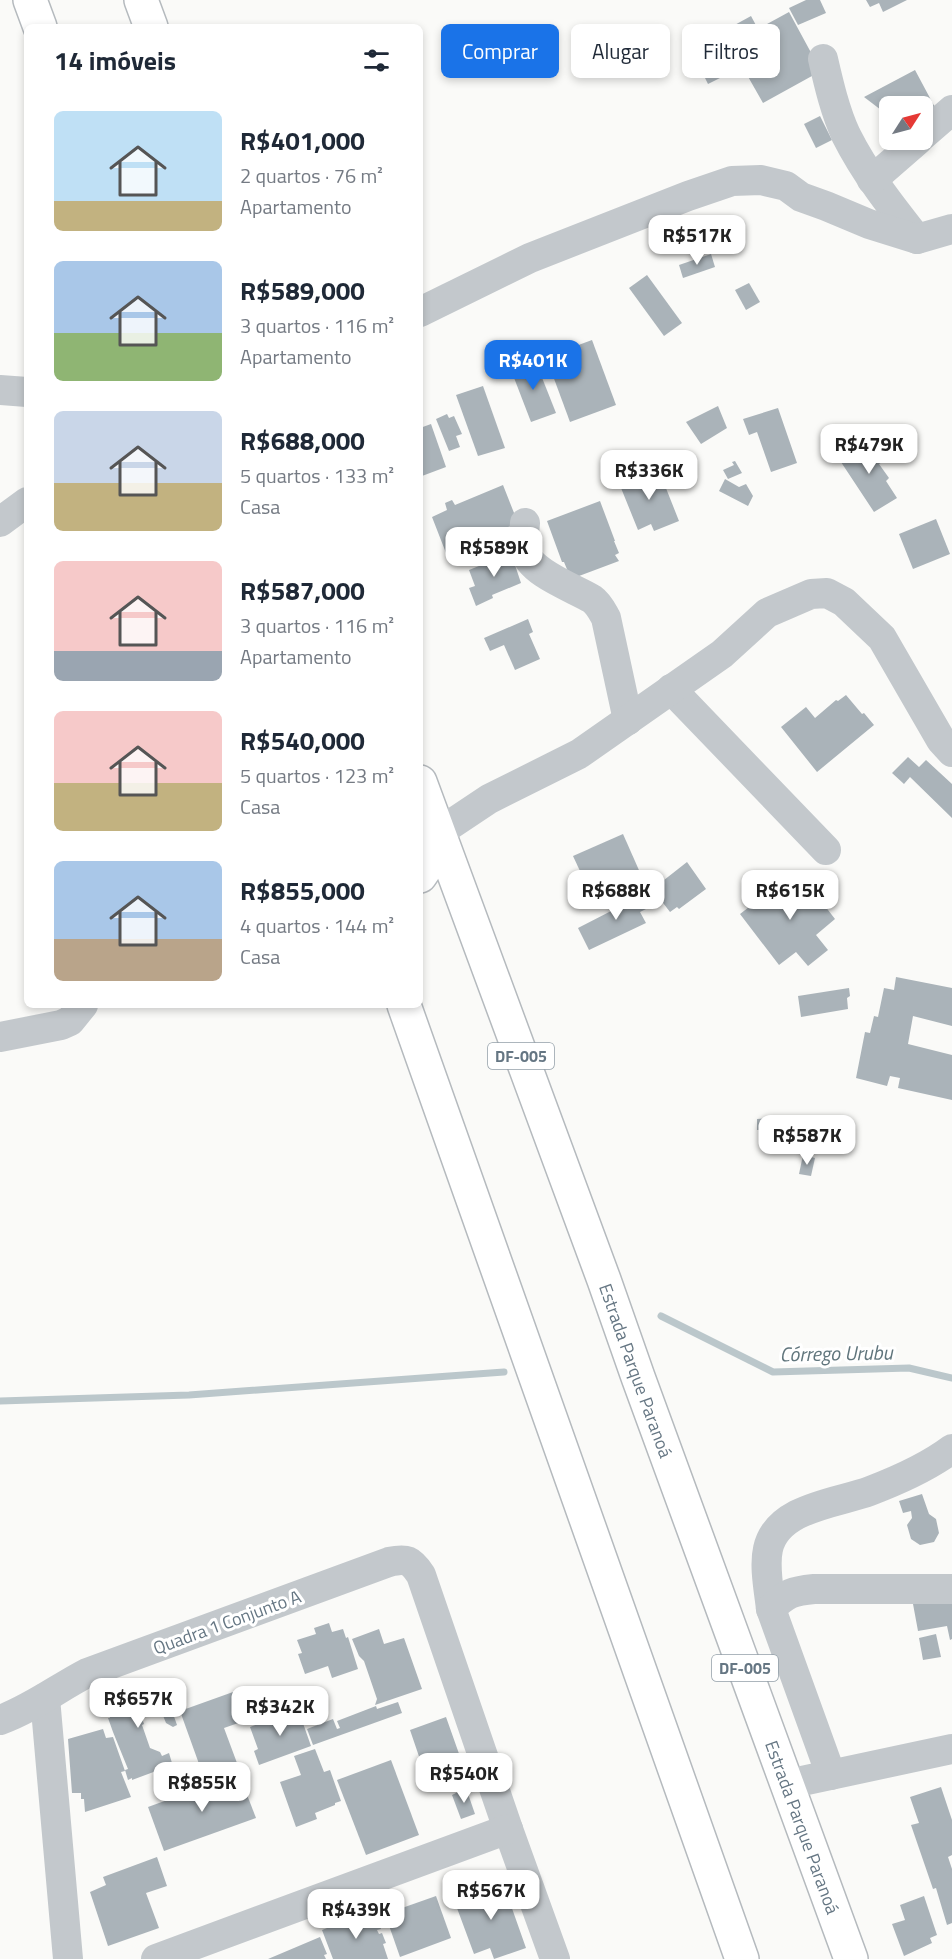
<!DOCTYPE html>
<html lang="pt">
<meta charset="utf-8">
<style>
:root{--surface:#fff;--page:#f2f2f3;--text:#1f2937;--muted:#747a83;--accent:#1a73e8}
body{margin:0;font-family:"Titillium Web",sans-serif;background:var(--page);color:var(--text);height:100vh;display:flex;flex-direction:column;font-size:22px;white-space:nowrap}
*{box-sizing:border-box;margin:0}
p{font-size:20px;color:var(--muted)}
.icon{flex:none;width:33px;height:33px;fill:none;stroke:currentColor;stroke-width:2;stroke-linecap:round;stroke-linejoin:round}
.map{position:relative;flex:1;overflow:hidden}
.side{position:absolute;left:24px;top:24px;width:399px;height:984px;display:flex;flex-direction:column;background:var(--surface);border-radius:9px;box-shadow:0 3px 9px #0003}
.side>*{flex:none}
.banner{position:absolute;left:441px;top:24px;width:420px;height:54px;display:flex;gap:12px}
.needle{width:39px;rotate:54deg}
.tools{position:absolute;left:879px;top:96px;display:grid;gap:12px}
.tools a{display:grid;place-items:center;width:54px;height:54px;border-radius:9px;background:var(--surface);box-shadow:0 3px 9px #0003;font-size:30px}
.price{position:absolute;translate:-50% -51px;padding:0 14px;border-radius:12px;background:#fff;color:#222;font-size:20px;line-height:39px;filter:drop-shadow(0 2px 3px #0008)}
.price::after{content:'';position:absolute;left:50%;top:36px;width:18px;height:14px;margin-left:-9px;background:inherit;clip-path:polygon(0 0,100% 0,50% 100%)}
.price.selected{background:var(--accent);color:#fff}
ul{padding:0;list-style:none}
li{display:flex;align-items:center;gap:18px;height:150px;padding:0 30px}
li span{display:grid;place-items:center;flex:none;width:168px;height:120px;border-radius:9px;color:#555}
li>.icon{margin-inline-start:auto}
span .icon{width:72px;height:72px;fill:#fffc;stroke-width:1}
li b{font-size:26px}
h2{display:flex;justify-content:space-between;align-items:center;height:72px;padding:0 30px;font-size:26px}
.tag{padding:0 21px;border-radius:9px;background:var(--surface);box-shadow:0 3px 9px #0003;font-size:21px;line-height:54px}
.tag.selected{background:var(--accent);color:#fff}
.map>svg:first-child{display:block}
.lines{fill:none;stroke-linecap:round;stroke-linejoin:round}
.stream{stroke:#bbc7cb;stroke-width:7}
.building{fill:#aab3b9}
.major-casing{stroke:#b5babe;stroke-width:36}
.minor{stroke:#c3c8cc;stroke-width:30}
.major{stroke:#fff;stroke-width:33}
.labels{text-anchor:middle;dominant-baseline:central;stroke-width:6;stroke-linejoin:round;paint-order:stroke}
.shield{fill:#fff;stroke:#939fa8;stroke-width:1.5}
.shield-label{font-size:16px;font-weight:bold;fill:#657683}
.street-label{font-size:18px;fill:#657683;stroke:#fff}
.water-label{font-size:20px;font-style:italic;fill:#60757c;stroke:#fff}
</style>
<div class="map">
<svg width="952" height="1959" viewBox="0 0 952 1959">
<rect width="100%" height="100%" fill="#fafaf8"/>
<g class="lines">
<g class="stream">
<path d="M 661,1316 L 773,1372 L 909,1368 L 952,1378"/>
<path d="M 0,1401 L 189,1395 L 504,1372"/>
</g>
</g>
<g class="building">
<path d="M 806,0 L 820,0 L 826,13 L 798,25 L 789,8 Z"/>
<path d="M 866,0 L 907,0 L 883,12 L 879,3 L 870,7 Z"/>
<path d="M 789,12 L 821,71 L 763,103 L 730,45 L 738,40 L 731,27 L 751,16 L 758,29 Z"/>
<path d="M 721,48 L 730,67 L 722,71 L 724,76 L 708,84 L 700,68 L 712,62 L 708,54 Z"/>
<path d="M 915,70 L 946,128 L 922,124 L 922,106 L 890,106 L 890,114 L 885,113 L 864,97 Z"/>
<path d="M 820,116 L 832,140 L 816,148 L 804,124 Z"/>
<path d="M 711,254 L 715,267 L 683,278 L 679,265 Z"/>
<path d="M 647,275 L 682,323 L 664,336 L 629,288 Z"/>
<path d="M 749,283 L 760,302 L 746,310 L 735,290 Z"/>
<path d="M 592,340 L 616,405 L 570,422 L 546,357 Z"/>
<path d="M 535,360 L 556,413 L 531,422 L 511,370 Z"/>
<path d="M 483,386 L 505,448 L 478,456 L 456,395 Z"/>
<path d="M 718,406 L 727,428 L 701,444 L 686,422 Z"/>
<path d="M 778,408 L 797,463 L 771,472 L 757,432 L 749,435 L 743,419 Z"/>
<path d="M 447,414 L 449,418 L 454,416 L 462,434 L 456,436 L 460,447 L 449,451 L 436,419 Z"/>
<path d="M 431,424 L 446,467 L 422,476 L 420,470 L 420,428 Z"/>
<path d="M 876,442 L 884,461 L 879,464 L 889,478 L 886,481 L 897,498 L 874,512 L 839,459 L 862,444 L 865,449 Z"/>
<path d="M 735,461 L 742,473 L 728,479 L 723,470 L 734,465 L 732,462 Z"/>
<path d="M 658,468 L 679,521 L 654,531 L 651,524 L 638,530 L 619,483 Z"/>
<path d="M 725,479 L 739,487 L 746,484 L 753,496 L 748,506 L 719,491 Z"/>
<path d="M 503,485 L 518,523 L 446,553 L 432,517 L 447,510 L 445,503 L 452,500 L 455,505 Z"/>
<path d="M 600,501 L 615,541 L 614,541 L 619,553 L 615,555 L 619,561 L 571,579 L 564,562 L 562,562 L 547,521 Z"/>
<path d="M 936,519 L 950,554 L 913,569 L 899,534 Z"/>
<path d="M 511,553 L 521,583 L 492,595 L 493,598 L 476,606 L 469,588 L 475,586 L 469,570 Z"/>
<path d="M 528,619 L 533,632 L 529,634 L 540,659 L 515,670 L 504,645 L 490,651 L 484,638 Z"/>
<path d="M 846,695 L 862,714 L 864,713 L 874,725 L 817,772 L 781,727 L 806,707 L 815,718 L 836,700 L 838,701 Z"/>
<path d="M 908,757 L 919,767 L 926,760 L 952,784 L 952,818 L 910,777 L 904,784 L 892,773 Z"/>
<path d="M 623,834 L 642,877 L 593,899 L 573,856 Z"/>
<path d="M 687,862 L 706,889 L 679,909 L 677,907 L 670,912 L 657,895 L 664,890 L 659,884 Z"/>
<path d="M 797,870 L 835,919 L 816,935 L 828,950 L 808,966 L 796,952 L 779,965 L 740,914 Z"/>
<path d="M 648,891 L 654,905 L 640,912 L 646,923 L 589,950 L 578,928 L 615,909 L 614,906 Z"/>
<path d="M 896,977 L 952,988 L 952,1026 L 913,1016 L 908,1044 L 952,1055 L 952,1100 L 898,1088 L 900,1078 L 890,1076 L 887,1086 L 856,1078 L 865,1032 L 870,1033 L 874,1016 L 878,1017 L 884,988 L 894,990 Z"/>
<path d="M 849,988 L 850,996 L 847,998 L 848,1009 L 801,1017 L 798,996 Z"/>
<path d="M 769,1118 L 784,1120 L 785,1129 L 757,1130 L 757,1119 Z"/>
<path d="M 803,1155 L 815,1158 L 811,1176 L 799,1174 Z"/>
<path d="M 922,1494 L 929,1514 L 936,1519 L 939,1533 L 934,1542 L 920,1545 L 911,1539 L 907,1525 L 912,1518 L 911,1511 L 903,1513 L 899,1501 Z"/>
<path d="M 945,1599 L 952,1603 L 952,1639 L 950,1640 L 947,1626 L 918,1631 L 913,1604 Z"/>
<path d="M 329,1623 L 332,1632 L 343,1629 L 346,1638 L 348,1637 L 358,1669 L 332,1678 L 328,1666 L 305,1674 L 298,1654 L 302,1653 L 297,1640 L 316,1634 L 314,1628 Z"/>
<path d="M 379,1629 L 384,1644 L 404,1638 L 422,1689 L 375,1705 L 377,1699 L 364,1661 L 359,1656 L 352,1639 Z"/>
<path d="M 936,1634 L 941,1657 L 923,1660 L 919,1638 Z"/>
<path d="M 163,1685 L 177,1725 L 173,1727 L 166,1723 L 160,1708 L 141,1715 L 144,1724 L 142,1725 L 150,1748 L 160,1752 L 162,1756 L 169,1753 L 172,1763 L 166,1765 L 167,1767 L 132,1780 L 132,1778 L 128,1780 L 125,1770 L 128,1769 L 113,1732 L 108,1718 L 110,1718 L 104,1699 L 107,1694 L 119,1690 L 126,1692 L 127,1696 L 132,1695 Z"/>
<path d="M 233,1692 L 244,1721 L 224,1728 L 237,1763 L 203,1775 L 180,1711 Z"/>
<path d="M 398,1702 L 402,1713 L 313,1745 L 307,1729 L 333,1719 L 337,1729 L 340,1728 L 337,1721 L 376,1706 L 377,1709 Z"/>
<path d="M 298,1709 L 311,1746 L 259,1765 L 254,1751 L 258,1749 L 250,1727 Z"/>
<path d="M 446,1717 L 463,1765 L 436,1774 L 437,1780 L 431,1782 L 429,1776 L 426,1777 L 410,1730 Z"/>
<path d="M 103,1729 L 106,1738 L 113,1737 L 125,1771 L 121,1772 L 131,1797 L 85,1812 L 84,1799 L 81,1799 L 81,1793 L 72,1793 L 68,1739 Z"/>
<path d="M 315,1749 L 324,1772 L 330,1770 L 341,1801 L 335,1803 L 335,1805 L 315,1813 L 317,1819 L 296,1827 L 280,1782 L 301,1775 L 294,1756 Z"/>
<path d="M 391,1760 L 419,1835 L 366,1855 L 337,1780 Z"/>
<path d="M 239,1774 L 256,1818 L 164,1851 L 148,1807 Z"/>
<path d="M 941,1787 L 952,1820 L 952,1855 L 948,1857 L 952,1869 L 952,1923 L 947,1925 L 936,1888 L 933,1889 L 911,1825 L 919,1823 L 910,1797 Z"/>
<path d="M 466,1788 L 475,1814 L 461,1819 L 452,1795 Z"/>
<path d="M 157,1857 L 167,1886 L 146,1893 L 159,1928 L 108,1946 L 90,1892 L 106,1885 L 103,1877 Z"/>
<path d="M 501,1877 L 526,1948 L 494,1959 L 490,1948 L 474,1954 L 454,1900 L 490,1887 L 488,1882 Z"/>
<path d="M 436,1896 L 451,1938 L 400,1957 L 385,1914 Z"/>
<path d="M 924,1896 L 937,1935 L 930,1938 L 932,1943 L 904,1956 L 892,1924 L 905,1920 L 900,1905 Z"/>
<path d="M 353,1916 L 358,1918 L 362,1922 L 377,1917 L 381,1929 L 377,1930 L 379,1934 L 382,1933 L 386,1943 L 383,1944 L 388,1959 L 333,1959 L 322,1930 L 337,1924 L 345,1917 Z"/>
<path d="M 320,1937 L 327,1954 L 324,1955 L 326,1959 L 268,1959 Z"/>
</g>
<g class="lines">
<defs>
<g id="major">
<path d="M 30,0 L 40,27"/>
<path d="M 141,0 L 151,27"/>
<path id="s1" d="M 420,782 L 604,1280 L 638,1377 L 851,1959"/>
<path d="M 420,876 L 429,863 L 438,833"/>
<path d="M 404,1005 L 742,1959"/>
</g>
</defs>
<use href="#major" class="major-casing"/>
<g class="minor">
<path d="M 823,59 C 829,85 835,111 846,135 C 865,173 891,206 917,239"/>
<path d="M 922,136 L 952,110"/>
<path d="M 872,180 L 918,140"/>
<path d="M 420,312 L 530,258 L 688,196 L 732,181 L 761,180 L 786,186 L 801,197 L 826,206 L 869,224 L 917,239 L 952,229"/>
<path d="M 0,390 L 27,392"/>
<path d="M 0,522 L 27,502"/>
<path d="M 525,523 C 524,532 523,542 525,551 C 530,573 574,588 592,599 C 599,604 602,611 606,618 L 628,720"/>
<path d="M 671,689 L 826,850"/>
<path d="M 438,833 L 489,799 L 579,754 L 722,654 L 767,613 L 811,594 L 827,593 L 844,602 L 882,638 L 941,740 L 952,752"/>
<path d="M 0,1037 L 61,1025 L 70,1021 L 83,1005"/>
<path d="M 771,1609 C 769,1591 764,1566 768,1549 C 777,1507 838,1503 870,1491 C 899,1480 928,1467 952,1449"/>
<path d="M 45,1698 L 68,1959"/>
<path d="M 0,1720 C 31,1709 58,1688 87,1673 L 389,1562 C 407,1558 411,1560 421,1575 L 508,1829 L 555,1959"/>
<path d="M 831,1775 L 771,1609 C 786,1593 793,1591 814,1589 L 952,1589"/>
<path d="M 788,1784 L 952,1749"/>
<path d="M 156,1959 L 508,1829"/>
</g>
<use href="#major" class="major"/>
</g>
<g class="labels">
<g class="shield">
<rect x="488" y="1043" width="66" height="26" rx="4.5"/>
<rect x="712" y="1655" width="66" height="26" rx="4.5"/>
</g>
<g class="shield-label">
<text x="521" y="1056">DF-005</text>
<text x="745" y="1668">DF-005</text>
</g>
<g class="street-label">
<text stroke="none"><textPath href="#s1" startOffset="627">Estrada Parque Paranoá</textPath></text>
<text transform="translate(227 1622) rotate(-20)">Quadra 1 Conjunto A</text>
<text stroke="none"><textPath href="#s1" startOffset="1113">Estrada Parque Paranoá</textPath></text>
</g>
<g class="water-label">
<text transform="translate(836 1353) rotate(-1)">Córrego Urubu</text>
</g>
</g>
</svg>
<div class="tools">
<a><svg class="needle" viewBox="-14 -14 28 28"><path d="M0-13l5 13h-10z" fill="#e53935"/><path d="M0 13l5-13h-10z" fill="#747a83"/></svg></a>
</div>
<b class="price" style="left:697px;top:266px">R$517K</b>
<b class="price selected" style="left:533px;top:391px">R$401K</b>
<b class="price" style="left:869px;top:475px">R$479K</b>
<b class="price" style="left:649px;top:501px">R$336K</b>
<b class="price" style="left:494px;top:578px">R$589K</b>
<b class="price" style="left:616px;top:921px">R$688K</b>
<b class="price" style="left:790px;top:921px">R$615K</b>
<b class="price" style="left:807px;top:1166px">R$587K</b>
<b class="price" style="left:138px;top:1729px">R$657K</b>
<b class="price" style="left:280px;top:1737px">R$342K</b>
<b class="price" style="left:464px;top:1804px">R$540K</b>
<b class="price" style="left:202px;top:1813px">R$855K</b>
<b class="price" style="left:491px;top:1921px">R$567K</b>
<b class="price" style="left:356px;top:1940px">R$439K</b>
<div class="banner">
<a class="tag selected">Comprar</a>
<a class="tag">Alugar</a>
<a class="tag">Filtros</a>
</div>
<section class="side">
<h2>14 imóveis<svg class="icon" aria-label="filters" viewBox="0 0 24 24"><path d="M4 7h16M4 17h16"/><circle cx="9" cy="7" r="2"/><circle cx="15" cy="17" r="2"/></svg></h2>
<ul>
<li><span style="background:linear-gradient(#bfe0f5 75%,#c2b280 0)"><svg class="icon" aria-label="home" viewBox="0 0 24 24"><path d="M3 11l9-7 9 7M6 9v11h12V9"/></svg></span><div><b>R$401,000</b><p>2 quartos · 76 m²</p><p>Apartamento</p></div></li>
<li><span style="background:linear-gradient(#a9c7e8 60%,#8fb573 0)"><svg class="icon" aria-label="home" viewBox="0 0 24 24"><path d="M3 11l9-7 9 7M6 9v11h12V9"/></svg></span><div><b>R$589,000</b><p>3 quartos · 116 m²</p><p>Apartamento</p></div></li>
<li><span style="background:linear-gradient(#c9d6e8 60%,#c2b280 0)"><svg class="icon" aria-label="home" viewBox="0 0 24 24"><path d="M3 11l9-7 9 7M6 9v11h12V9"/></svg></span><div><b>R$688,000</b><p>5 quartos · 133 m²</p><p>Casa</p></div></li>
<li><span style="background:linear-gradient(#f6c9c9 75%,#9aa5b1 0)"><svg class="icon" aria-label="home" viewBox="0 0 24 24"><path d="M3 11l9-7 9 7M6 9v11h12V9"/></svg></span><div><b>R$587,000</b><p>3 quartos · 116 m²</p><p>Apartamento</p></div></li>
<li><span style="background:linear-gradient(#f6c9c9 60%,#c2b280 0)"><svg class="icon" aria-label="home" viewBox="0 0 24 24"><path d="M3 11l9-7 9 7M6 9v11h12V9"/></svg></span><div><b>R$540,000</b><p>5 quartos · 123 m²</p><p>Casa</p></div></li>
<li><span style="background:linear-gradient(#a9c7e8 65%,#b9a48a 0)"><svg class="icon" aria-label="home" viewBox="0 0 24 24"><path d="M3 11l9-7 9 7M6 9v11h12V9"/></svg></span><div><b>R$855,000</b><p>4 quartos · 144 m²</p><p>Casa</p></div></li>
</ul>
</section>
</div>
